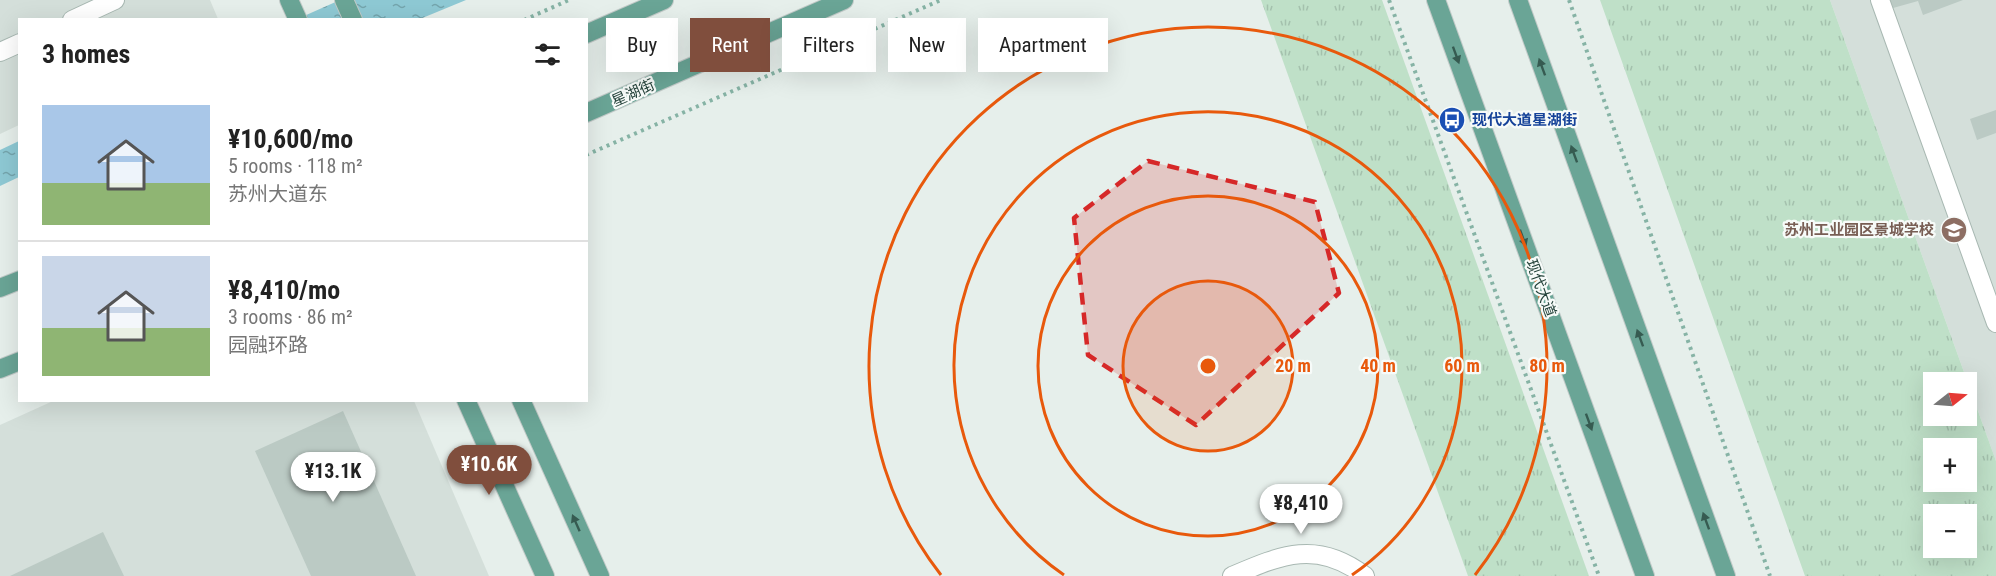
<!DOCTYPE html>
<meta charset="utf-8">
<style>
:root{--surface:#fff;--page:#f6f6f6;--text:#222;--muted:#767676;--line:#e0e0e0;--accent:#804e3d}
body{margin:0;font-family:"Roboto Condensed","Noto Sans SC",sans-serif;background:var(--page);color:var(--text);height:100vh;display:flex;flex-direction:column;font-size:22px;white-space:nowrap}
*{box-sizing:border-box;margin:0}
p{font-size:20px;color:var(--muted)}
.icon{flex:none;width:33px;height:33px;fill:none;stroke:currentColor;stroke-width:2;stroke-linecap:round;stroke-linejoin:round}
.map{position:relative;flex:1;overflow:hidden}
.sheet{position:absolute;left:18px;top:18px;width:570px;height:384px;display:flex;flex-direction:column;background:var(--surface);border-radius:0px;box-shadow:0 6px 24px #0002}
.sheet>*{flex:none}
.top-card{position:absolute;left:606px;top:18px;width:570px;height:54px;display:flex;gap:12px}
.needle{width:39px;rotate:73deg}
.controls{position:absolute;left:1923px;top:372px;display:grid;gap:12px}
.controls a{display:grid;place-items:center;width:54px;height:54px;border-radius:0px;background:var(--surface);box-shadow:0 6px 24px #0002;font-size:30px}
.price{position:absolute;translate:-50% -51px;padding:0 14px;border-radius:21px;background:#fff;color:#222;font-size:20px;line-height:39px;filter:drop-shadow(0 2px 3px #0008)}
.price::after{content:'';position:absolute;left:50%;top:36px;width:18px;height:14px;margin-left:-9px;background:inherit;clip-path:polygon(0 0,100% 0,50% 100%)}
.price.selected{background:var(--accent);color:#fff}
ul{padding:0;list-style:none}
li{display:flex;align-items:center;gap:18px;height:150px;padding:0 24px}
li+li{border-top:2px solid var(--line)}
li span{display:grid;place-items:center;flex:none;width:168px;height:120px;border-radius:0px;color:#555}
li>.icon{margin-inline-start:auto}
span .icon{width:72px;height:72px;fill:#fffc;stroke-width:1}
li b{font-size:26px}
h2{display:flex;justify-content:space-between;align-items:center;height:72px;padding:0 24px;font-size:26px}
.pill{padding:0 21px;border-radius:0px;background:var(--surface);box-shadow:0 6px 24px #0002;font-size:21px;line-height:54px}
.pill.selected{background:var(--accent);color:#fff}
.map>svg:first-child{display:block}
.built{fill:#d4dfda}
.park{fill:url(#park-tufts);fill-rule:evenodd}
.water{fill:url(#water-ripples)}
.building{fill:#bbcac4}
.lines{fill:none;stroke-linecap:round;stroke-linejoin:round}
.minor-casing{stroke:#a8b8b2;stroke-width:20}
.major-casing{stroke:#c2cac8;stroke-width:20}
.path{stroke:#86b3a5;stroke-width:4;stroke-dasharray:3 4.5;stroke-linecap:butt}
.minor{stroke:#fff;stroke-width:18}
.major{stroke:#6aa596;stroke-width:18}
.oneway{fill:#365b51}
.marked{fill:#d62828;fill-opacity:0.2;stroke:#d62828;stroke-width:4.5;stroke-dasharray:12 8;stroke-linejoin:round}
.ring{fill:none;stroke:#e8590c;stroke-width:3}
.labels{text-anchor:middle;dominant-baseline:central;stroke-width:4.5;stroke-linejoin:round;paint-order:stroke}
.street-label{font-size:15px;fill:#24423a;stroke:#f7fbf9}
.transit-label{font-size:15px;font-weight:bold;fill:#164399;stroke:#f7fbf9;text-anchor:start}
.education-label{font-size:15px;font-weight:bold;fill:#785e54;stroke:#f7fbf9;text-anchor:end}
.centre{fill:#e8590c;stroke:#f7fbf9;stroke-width:3}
.ring-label{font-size:18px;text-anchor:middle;font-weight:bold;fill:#e8590c;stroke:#f7fbf9;stroke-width:4.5;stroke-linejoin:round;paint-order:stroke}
</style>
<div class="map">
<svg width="1996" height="576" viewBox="0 0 1996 576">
<defs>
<pattern id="park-tufts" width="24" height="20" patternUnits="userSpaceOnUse" patternTransform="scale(1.5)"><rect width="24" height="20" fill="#bfe0c8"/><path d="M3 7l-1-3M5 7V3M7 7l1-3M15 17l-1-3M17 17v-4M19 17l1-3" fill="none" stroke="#a4c1ad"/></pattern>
<pattern id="water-ripples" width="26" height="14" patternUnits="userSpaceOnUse" patternTransform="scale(1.5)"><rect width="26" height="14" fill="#8ec9d4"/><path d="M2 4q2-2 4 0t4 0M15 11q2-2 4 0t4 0" fill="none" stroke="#74a5ad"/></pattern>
</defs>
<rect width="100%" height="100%" fill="#e6efeb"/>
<g class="built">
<path d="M 0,0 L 210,0 L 218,19 L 20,20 L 19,125 L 0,134 Z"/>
<path d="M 1830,0 L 1996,0 L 1996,461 Z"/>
<path d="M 53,401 L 414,401 L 489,576 L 0,576 L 0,425 Z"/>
</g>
<g class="park">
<path d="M 1261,0 L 1382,0 L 1589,576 L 1468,576 Z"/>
<path d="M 1600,0 L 1830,0 L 1996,461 L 1996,576 L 1805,576 ZM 1934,382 L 1966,382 L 1966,416 L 1934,416 ZM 1934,448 L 1966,448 L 1966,482 L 1934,482 ZM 1934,514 L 1966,514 L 1966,548 L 1934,548 Z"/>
</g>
<g class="water">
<path d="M 340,0 L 466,0 L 420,19 L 295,20 Z"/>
<path d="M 19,141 L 19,177 L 0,186 L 0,150 Z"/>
</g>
<g class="building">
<path d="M 1890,0 L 1963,0 L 1923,15 L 1918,1 L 1893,8 Z"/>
<path d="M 1996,110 L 1996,133 L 1977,140 L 1970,119 Z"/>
<path d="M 343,411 L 416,576 L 311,576 L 255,451 Z"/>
<path d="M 103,532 L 124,576 L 10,576 Z"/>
</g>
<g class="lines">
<defs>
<g id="minor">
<path d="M 1880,0 L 1996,323"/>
<path d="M 72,20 L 115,0"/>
<path d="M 0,52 L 20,43"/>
<path d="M 1232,576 C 1281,555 1317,539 1365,576"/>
</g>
<g id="major">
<path d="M 289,0 L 298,20"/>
<path d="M 344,0 L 353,20"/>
<path d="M 1436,0 L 1645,576"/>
<path d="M 1518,0 L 1726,576"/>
<path d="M 586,34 L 664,0"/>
<path d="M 586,113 L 844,0"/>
<path d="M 0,288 L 20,280"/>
<path d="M 0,369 L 20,361"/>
<path d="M 466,400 L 545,576"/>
<path d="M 521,400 L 600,576"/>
</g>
</defs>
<use href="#minor" class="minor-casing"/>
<use href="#major" class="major-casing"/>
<g class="path">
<path d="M 1389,0 L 1599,576"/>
<path d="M 1569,0 L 1770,576"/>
<path d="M 524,20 L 569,0"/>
<path d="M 586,155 L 941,0"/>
</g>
<use href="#minor" class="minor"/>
<use href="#major" class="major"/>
</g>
<defs><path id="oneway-solid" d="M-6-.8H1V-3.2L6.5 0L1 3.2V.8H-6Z" transform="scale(1.5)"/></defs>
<g class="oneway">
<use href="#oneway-solid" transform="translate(1456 55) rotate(70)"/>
<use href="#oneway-solid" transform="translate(1542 67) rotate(-110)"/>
<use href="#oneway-solid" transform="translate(1574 154) rotate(-110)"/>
<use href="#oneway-solid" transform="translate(1523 238) rotate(70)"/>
<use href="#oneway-solid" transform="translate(1640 338) rotate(-110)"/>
<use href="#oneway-solid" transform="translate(1589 422) rotate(70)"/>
<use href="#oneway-solid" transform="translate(1706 521) rotate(-110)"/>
<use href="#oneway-solid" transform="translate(576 523) rotate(-114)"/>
</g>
<path class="marked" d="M 1148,161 L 1315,202 L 1339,293 L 1196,425 L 1088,355 L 1074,218 Z"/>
<circle cx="1208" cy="366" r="85" fill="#e8590c" fill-opacity=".12"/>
<g class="ring">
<circle cx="1208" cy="366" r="85"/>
<circle cx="1208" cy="366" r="170"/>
<path d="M1064 575A254 254 0 1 1 1352 575"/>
<path d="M941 575A339 339 0 1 1 1475 575"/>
</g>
<defs>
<symbol id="bus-disc" viewBox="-11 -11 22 22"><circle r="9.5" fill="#1a4fb4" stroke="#f7fbf9"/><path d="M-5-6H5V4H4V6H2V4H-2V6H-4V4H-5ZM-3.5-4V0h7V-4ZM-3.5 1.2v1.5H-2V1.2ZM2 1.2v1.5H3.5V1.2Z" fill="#fff"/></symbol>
<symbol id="school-disc" viewBox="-11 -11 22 22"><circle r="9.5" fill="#8d6e63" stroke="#f7fbf9"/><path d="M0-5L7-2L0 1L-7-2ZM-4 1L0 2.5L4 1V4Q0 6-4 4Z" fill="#fff"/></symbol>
</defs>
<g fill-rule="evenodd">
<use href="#bus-disc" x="1437" y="105" width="30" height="30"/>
<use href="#school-disc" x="1939" y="215" width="30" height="30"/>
</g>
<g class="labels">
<g class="street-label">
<text transform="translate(633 93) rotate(-24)">星湖街</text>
<text transform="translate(1541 288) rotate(70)">现代大道</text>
</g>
<g class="transit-label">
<text x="1472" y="120">现代大道星湖街</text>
</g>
<g class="education-label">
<text x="1934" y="230">苏州工业园区景城学校</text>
</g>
</g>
<circle cx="1208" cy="366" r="9" class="centre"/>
<g class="ring-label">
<text x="1293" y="372">20 m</text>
<text x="1378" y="372">40 m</text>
<text x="1462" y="372">60 m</text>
<text x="1547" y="372">80 m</text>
</g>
</svg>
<div class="controls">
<a><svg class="needle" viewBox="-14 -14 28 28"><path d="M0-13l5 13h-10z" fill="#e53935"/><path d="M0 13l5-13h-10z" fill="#767676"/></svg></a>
<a>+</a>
<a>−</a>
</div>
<b class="price selected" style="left:489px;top:496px">¥10.6K</b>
<b class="price" style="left:333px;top:503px">¥13.1K</b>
<b class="price" style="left:1301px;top:535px">¥8,410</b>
<div class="top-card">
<a class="pill">Buy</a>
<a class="pill selected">Rent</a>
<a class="pill">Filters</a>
<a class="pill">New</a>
<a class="pill">Apartment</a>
</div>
<section class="sheet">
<h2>3 homes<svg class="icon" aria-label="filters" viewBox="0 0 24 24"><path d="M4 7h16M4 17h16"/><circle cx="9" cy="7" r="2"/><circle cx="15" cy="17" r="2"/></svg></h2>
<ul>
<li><span style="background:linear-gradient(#a9c7e8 65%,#8fb573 0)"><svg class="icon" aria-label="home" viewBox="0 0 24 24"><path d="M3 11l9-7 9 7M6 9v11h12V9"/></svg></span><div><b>¥10,600/mo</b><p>5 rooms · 118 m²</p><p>苏州大道东</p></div></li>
<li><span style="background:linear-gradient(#c9d6e8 60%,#8fb573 0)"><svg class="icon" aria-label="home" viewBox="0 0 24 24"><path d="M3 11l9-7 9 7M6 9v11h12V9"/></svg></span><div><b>¥8,410/mo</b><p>3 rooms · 86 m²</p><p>园融环路</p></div></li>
</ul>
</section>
</div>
